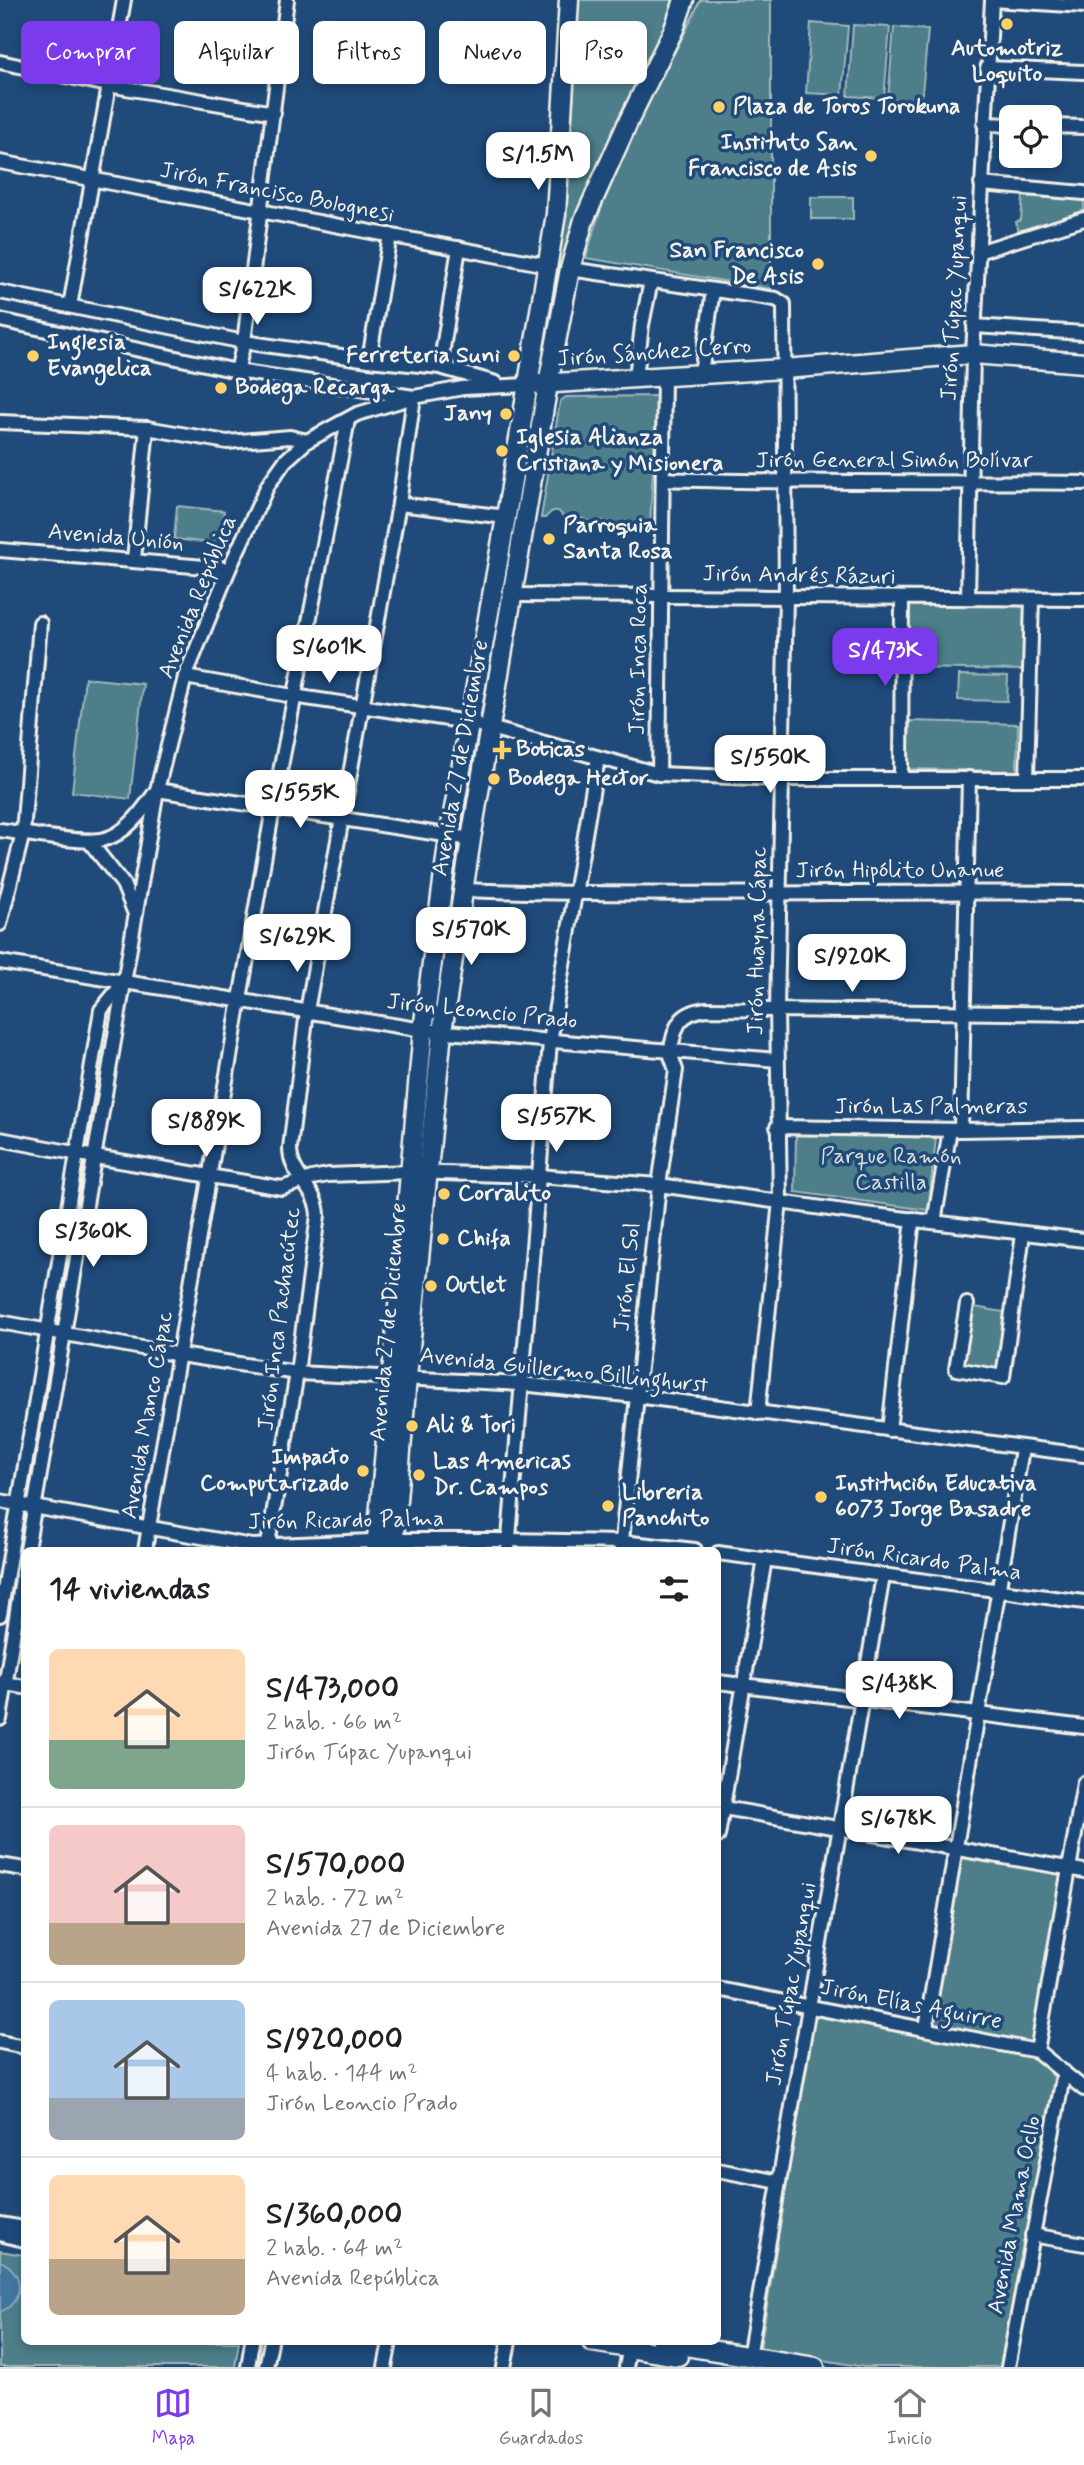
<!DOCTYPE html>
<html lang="es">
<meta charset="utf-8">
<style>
:root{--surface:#fff;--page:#f6f6f6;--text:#202124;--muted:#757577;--line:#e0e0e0;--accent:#7c3aed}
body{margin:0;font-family:Mynerve,sans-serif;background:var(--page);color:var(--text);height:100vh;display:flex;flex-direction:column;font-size:26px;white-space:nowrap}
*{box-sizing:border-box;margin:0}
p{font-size:23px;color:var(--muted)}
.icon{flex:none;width:38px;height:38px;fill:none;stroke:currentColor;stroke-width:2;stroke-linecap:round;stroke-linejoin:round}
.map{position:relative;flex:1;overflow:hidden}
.drawer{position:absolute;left:21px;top:1547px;width:700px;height:798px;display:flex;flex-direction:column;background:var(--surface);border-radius:10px;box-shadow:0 4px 10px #0003}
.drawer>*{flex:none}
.banner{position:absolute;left:21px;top:21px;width:700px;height:63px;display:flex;gap:14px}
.tools{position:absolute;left:999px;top:105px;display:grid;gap:14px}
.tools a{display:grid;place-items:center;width:63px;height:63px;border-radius:10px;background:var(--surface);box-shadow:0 4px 10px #0003;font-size:35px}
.price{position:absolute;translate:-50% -60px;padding:0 16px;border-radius:14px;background:#fff;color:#222;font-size:23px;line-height:46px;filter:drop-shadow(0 2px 4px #0008)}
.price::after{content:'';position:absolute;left:50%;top:42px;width:21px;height:16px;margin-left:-10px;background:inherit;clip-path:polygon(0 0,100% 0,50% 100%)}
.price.active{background:var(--accent);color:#fff}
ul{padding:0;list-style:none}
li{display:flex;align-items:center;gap:21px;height:175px;padding:0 28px}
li+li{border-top:2px solid var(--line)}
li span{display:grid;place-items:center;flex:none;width:196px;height:140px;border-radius:10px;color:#555}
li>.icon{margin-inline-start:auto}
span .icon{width:84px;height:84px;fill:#fffc;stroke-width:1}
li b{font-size:30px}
h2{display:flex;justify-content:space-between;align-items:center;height:84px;padding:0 28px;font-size:30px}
.pill{padding:0 24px;border-radius:10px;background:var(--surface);box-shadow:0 4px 10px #0003;font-size:24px;line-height:63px}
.pill.active{background:var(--accent);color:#fff}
.dock{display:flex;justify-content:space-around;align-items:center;height:98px;border-top:2px solid var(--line);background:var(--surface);font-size:19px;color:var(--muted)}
.dock a{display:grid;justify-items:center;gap:4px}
.dock .active{color:var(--accent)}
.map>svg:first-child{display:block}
.green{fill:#4e7e89;stroke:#a1b8b8;stroke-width:2}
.water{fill:#41759e;stroke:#89a7bc;stroke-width:2}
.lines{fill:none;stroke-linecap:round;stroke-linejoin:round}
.street-casing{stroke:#f4f1e8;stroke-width:18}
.secondary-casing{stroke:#f4f1e8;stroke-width:23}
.street{stroke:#1f4a7a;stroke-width:12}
.secondary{stroke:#1f4a7a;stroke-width:18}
.poi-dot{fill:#ffd166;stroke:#1f4a7a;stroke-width:2.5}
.labels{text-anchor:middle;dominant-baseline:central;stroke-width:7;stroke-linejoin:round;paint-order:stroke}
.poi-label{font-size:23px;font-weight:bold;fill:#f4f1e8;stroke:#1f4a7a;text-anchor:start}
.street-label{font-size:23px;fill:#f4f1e8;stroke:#1f4a7a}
.park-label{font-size:23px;fill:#dbe0da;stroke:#1f4a7a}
</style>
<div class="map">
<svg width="1084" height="2367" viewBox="0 0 1084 2367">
<rect width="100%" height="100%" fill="#1f4a7a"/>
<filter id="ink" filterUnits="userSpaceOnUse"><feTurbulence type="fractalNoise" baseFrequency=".0143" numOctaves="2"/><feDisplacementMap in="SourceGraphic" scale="14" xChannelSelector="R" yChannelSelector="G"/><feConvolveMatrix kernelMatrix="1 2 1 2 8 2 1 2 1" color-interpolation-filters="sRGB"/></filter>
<g filter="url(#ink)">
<g class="green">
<path d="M 576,0 L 680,0 L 667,35 L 621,116 L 579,216 L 547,381 L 530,381 L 562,209 L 576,75 Z"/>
<path d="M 700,0 L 771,0 L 771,289 L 586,258 C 599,210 616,165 638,121 C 657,80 683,42 700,0 Z"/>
<path d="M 811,23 L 848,26 L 842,95 L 806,93 Z"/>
<path d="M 853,25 L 890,27 L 884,98 L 848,96 Z"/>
<path d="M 894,27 L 928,30 L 921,104 L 888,100 Z"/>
<path d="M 1023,196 L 1084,199 L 1084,213 L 1019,232 L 1016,222 L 1021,220 Z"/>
<rect x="811" y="197" width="42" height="22"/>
<path d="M 530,388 L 544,388 L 488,723 L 473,719 Z"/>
<path d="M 657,396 L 650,527 L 626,522 L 616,524 L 600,521 L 591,523 L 579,517 L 567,521 C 561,517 561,507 551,512 L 545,518 L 541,518 L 560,401 L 566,397 Z"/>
<path d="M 177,506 L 224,511 L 220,544 L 174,539 Z"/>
<path d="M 908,605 L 1024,606 L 1023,670 L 907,668 Z"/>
<path d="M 959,675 L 1008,676 L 1007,701 L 958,700 Z"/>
<path d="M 85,678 L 143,684 L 130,799 L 72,792 Z"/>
<path d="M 910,721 L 1018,724 L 1017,771 L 908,769 Z"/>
<path d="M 471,727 L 486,731 L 439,1029 L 425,1027 Z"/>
<path d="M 796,1133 L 936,1138 L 928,1210 L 795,1192 Z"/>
<path d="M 969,1306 L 1009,1313 L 999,1372 L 959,1366 Z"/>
<path d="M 961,1858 L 1063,1875 L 1033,2046 L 933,2023 Z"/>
<path d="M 815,2012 L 1033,2056 L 1054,2077 L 1003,2367 L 864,2367 L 760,2349 Z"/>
<path d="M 0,2251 L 24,2255 L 24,2342 L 239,2342 L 235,2367 L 0,2367 Z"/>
</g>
<path class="water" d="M 0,2261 C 25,2271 25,2302 0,2312 Z"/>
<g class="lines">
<defs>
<g id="street">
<path d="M 992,0 L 1084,6"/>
<path d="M 0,62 L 108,85 L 274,113"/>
<path d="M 987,68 L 1084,72"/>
<path d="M 984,124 L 1012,125"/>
<path d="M 1050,126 L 1084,127"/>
<path d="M 0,162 L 547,265"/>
<path d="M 981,184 L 1084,193"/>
<path d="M 978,252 L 1084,219"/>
<path d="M 570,269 L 776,299 L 784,304 L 786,597 L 777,1008 L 780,1201 L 758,1413"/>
<path d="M 0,292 L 244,342 L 369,360 L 440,367 L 496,383"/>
<path d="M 70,306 L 124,0"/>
<path d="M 0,320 L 237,371 L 414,397 L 463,388 L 527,385"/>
<path d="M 974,326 L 1084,333"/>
<path d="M 369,360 L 390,235"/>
<path d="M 440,367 L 459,248"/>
<path d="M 237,371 L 244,342 L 287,0"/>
<path d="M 701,374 L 713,290"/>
<path d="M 636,378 L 642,325 L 651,281"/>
<path d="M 0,422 L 147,428 L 227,442 L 290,437 L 307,441"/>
<path d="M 663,479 C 803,484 944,481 1084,483"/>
<path d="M 399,504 L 506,517"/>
<path d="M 0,550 L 229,569"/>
<path d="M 134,559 L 147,428"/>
<path d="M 514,595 L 1084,599"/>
<path d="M 968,598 L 973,354 L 992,0"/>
<path d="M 185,677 L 293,696 L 468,722 L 659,774 L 781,779 L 1084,779"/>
<path d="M 659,774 L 664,376"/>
<path d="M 901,778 L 902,598"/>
<path d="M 1027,778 L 1032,599"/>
<path d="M 0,830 C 24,833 85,845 105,839 C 128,833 144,808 157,790 L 471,839"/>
<path d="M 89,841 L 123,884 L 135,914"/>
<path d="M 463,890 C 670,898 877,890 1084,893"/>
<path d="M 0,924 L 23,833 L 40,623"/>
<path d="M 0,962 L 423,1030 L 777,1060"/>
<path d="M 670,1053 C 675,1028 677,1013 706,1009 L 1084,1014"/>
<path d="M 777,1127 L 961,1130 L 1084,1128"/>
<path d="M 961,1130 L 969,778"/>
<path d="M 0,1139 L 95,1157 L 282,1188 L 312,1178 L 328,1175 L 410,1172 L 538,1176 L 659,1185 L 865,1214 L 1084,1240"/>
<path d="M 934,1222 L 950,1130"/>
<path d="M 967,1304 L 956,1369 L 1003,1377 L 1023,1234"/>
<path d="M 0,1322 L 180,1355 L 297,1373 L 521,1384 L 636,1396 L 1084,1455"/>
<path d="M 889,1430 L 913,1219"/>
<path d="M 0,1501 L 252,1546 L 394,1540 L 509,1540 L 622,1542 L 695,1550"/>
<path d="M 27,1550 L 157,790 L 185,677 L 229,569 L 268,485 L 285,461 L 307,441 L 357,414 L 414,397"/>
<path d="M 145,1550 L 273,808 L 348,420"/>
<path d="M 267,1550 L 297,1373 L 318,1215 C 317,1188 290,1177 290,1148 L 307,1011 L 399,504 L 414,397"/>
<path d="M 508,1550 L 550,1042 L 598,758"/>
<path d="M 621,1550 L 659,1185 L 676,1070 L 670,1053"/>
<path d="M 718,1553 L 1084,1602"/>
<path d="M 0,1615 L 101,1010 L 124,982"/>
<path d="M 718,1682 L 1084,1727"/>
<path d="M 0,1683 L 24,1687"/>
<path d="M 0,1719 L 24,1566"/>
<path d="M 718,1807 L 1084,1871"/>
<path d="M 718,1836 L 765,1559"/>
<path d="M 0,1865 L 24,1869"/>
<path d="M 718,1989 L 1037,2051 L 1084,2089"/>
<path d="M 926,2028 L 1022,1449"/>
<path d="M 0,2042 L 24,2047"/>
<path d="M 1037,2051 L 1084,1783"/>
<path d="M 718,2170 L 779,2182"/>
<path d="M 0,2224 L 24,2228"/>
<path d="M 0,2234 L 24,2240"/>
<path d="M 1032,2235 L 1084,2244"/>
<path d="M 749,2357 L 883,1576"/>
<path d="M 248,2367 L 252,2342"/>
<path d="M 266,2367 L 271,2342"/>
<path d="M 385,2367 L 390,2342"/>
<path d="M 504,2367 L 509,2342"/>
<path d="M 626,2367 L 631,2342"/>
<path d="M 1008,2367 L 1064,2072"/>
</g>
<g id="secondary">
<path d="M 539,384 L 784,369 L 973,354 L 1084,363"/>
<path d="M 376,1550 L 423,1030 L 449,837 L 506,517 L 556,214 L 569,0"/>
<path d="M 393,1550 L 407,1377 L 442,1032 L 471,839 L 548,384 L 570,269 L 584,220 L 629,120 L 674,29 L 684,0"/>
<path d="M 592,2342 L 678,2356"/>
<path d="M 661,2342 L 815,2367"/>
</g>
</defs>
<use href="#street" class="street-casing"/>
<use href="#secondary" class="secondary-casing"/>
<use href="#street" class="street"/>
<use href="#secondary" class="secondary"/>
</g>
</g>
<g class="poi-dot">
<circle cx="1007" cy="24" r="7"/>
<circle cx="719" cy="107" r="7"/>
<circle cx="871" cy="156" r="7"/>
<circle cx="818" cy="264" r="7"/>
<circle cx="33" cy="356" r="7"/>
<circle cx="514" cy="356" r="7"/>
<circle cx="221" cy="388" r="7"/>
<circle cx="506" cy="414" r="7"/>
<circle cx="502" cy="451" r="7"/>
<circle cx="549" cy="539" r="7"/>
<path d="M498.5 739.5h7v7h7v7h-7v7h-7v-7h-7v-7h7z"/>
<circle cx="494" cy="779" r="7"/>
<circle cx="444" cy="1194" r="7"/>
<circle cx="443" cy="1239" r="7"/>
<circle cx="431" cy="1286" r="7"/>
<circle cx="412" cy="1426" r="7"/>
<circle cx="363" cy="1471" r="7"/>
<circle cx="419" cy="1475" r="7"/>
<circle cx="821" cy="1497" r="7"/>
<circle cx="608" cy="1506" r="7"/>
</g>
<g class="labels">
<g class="poi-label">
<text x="1007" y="49" text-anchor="middle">Automotriz<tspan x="1007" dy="26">Loquito</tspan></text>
<text x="733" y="107">Plaza de Toros Torokuna</text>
<text x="857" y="143" text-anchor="end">Instituto San<tspan x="857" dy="26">Francisco de Asis</tspan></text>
<text x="804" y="251" text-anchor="end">San Francisco<tspan x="804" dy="26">De Asis</tspan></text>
<text x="47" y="343">Inglesia<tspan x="47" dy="26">Evangelica</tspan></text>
<text x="500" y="356" text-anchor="end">Ferreteria Suni</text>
<text x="235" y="388">Bodega Recarga</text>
<text x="492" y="414" text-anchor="end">Jany</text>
<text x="516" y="438">Iglesia Alianza<tspan x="516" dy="26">Cristiana y Misionera</tspan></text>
<text x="563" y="526">Parroquia<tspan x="563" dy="26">Santa Rosa</tspan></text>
<text x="516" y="750">Boticas</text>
<text x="508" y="779">Bodega Hector</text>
<text x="458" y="1194">Corralito</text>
<text x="457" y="1239">Chifa</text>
<text x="445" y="1286">Outlet</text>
<text x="426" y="1426">Ali &amp; Tori</text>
<text x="349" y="1458" text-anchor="end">Impacto<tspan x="349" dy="26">Computarizado</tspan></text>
<text x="433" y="1462">Las Americas<tspan x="433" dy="26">Dr. Campos</tspan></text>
<text x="835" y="1484">Institución Educativa<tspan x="835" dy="26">6073 Jorge Basadre</tspan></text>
<text x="622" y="1493">Libreria<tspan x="622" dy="26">Panchito</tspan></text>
</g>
<g class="street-label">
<text transform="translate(277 193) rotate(11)">Jirón Francisco Bolognesi</text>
<text transform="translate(955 298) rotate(-87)">Jirón Túpac Yupanqui</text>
<text transform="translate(654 353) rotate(-4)">Jirón Sánchez Cerro</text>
<text x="894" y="461">Jirón General Simón Bolívar</text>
<text transform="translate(116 538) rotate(5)">Avenida Unión</text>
<text transform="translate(799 576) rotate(1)">Jirón Andrés Rázuri</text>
<text transform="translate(198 597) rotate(-68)">Avenida República</text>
<text transform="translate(639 659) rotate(-89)">Jirón Inca Roca</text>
<text transform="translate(461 758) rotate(-80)">Avenida 27 de Diciembre</text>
<text x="900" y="871">Jirón Hipólito Unanue</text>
<text transform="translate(758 941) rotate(-89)">Jirón Huayna Cápac</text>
<text transform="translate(482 1012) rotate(6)">Jirón Leoncio Prado</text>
<text x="931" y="1107">Jirón Las Palmeras</text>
<text transform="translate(628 1277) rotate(-84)">Jirón El Sol</text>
<text transform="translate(280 1319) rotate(-83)">Jirón Inca Pachacútec</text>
<text transform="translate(389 1322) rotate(-85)">Avenida 27 de Diciembre</text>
<text transform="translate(564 1371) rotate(6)">Avenida Guillermo Billinghurst</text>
<text transform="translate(148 1415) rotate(-80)">Avenida Manco Cápac</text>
<text transform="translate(346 1521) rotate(-1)">Jirón Ricardo Palma</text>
<text transform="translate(924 1560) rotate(8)">Jirón Ricardo Palma</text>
<text transform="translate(792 1984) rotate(-80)">Jirón Túpac Yupanqui</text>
<text transform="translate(911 2005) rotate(11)">Jirón Elías Aguirre</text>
<text transform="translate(1015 2215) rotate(-79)">Avenida Mama Ocllo</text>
</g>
<g class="park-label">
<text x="891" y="1157">Parque Ramón<tspan x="891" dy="26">Castilla</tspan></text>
</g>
</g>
</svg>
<div class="tools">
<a><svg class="icon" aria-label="locate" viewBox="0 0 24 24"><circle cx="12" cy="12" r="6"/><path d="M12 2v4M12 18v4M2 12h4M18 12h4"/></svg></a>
</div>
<b class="price" style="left:538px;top:192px">S/1.5M</b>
<b class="price" style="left:257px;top:327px">S/622K</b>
<b class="price" style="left:329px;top:685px">S/601K</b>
<b class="price active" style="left:885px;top:688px">S/473K</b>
<b class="price" style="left:770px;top:795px">S/550K</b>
<b class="price" style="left:300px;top:830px">S/555K</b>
<b class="price" style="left:471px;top:967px">S/570K</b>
<b class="price" style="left:297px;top:974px">S/629K</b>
<b class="price" style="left:852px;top:994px">S/920K</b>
<b class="price" style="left:556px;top:1154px">S/557K</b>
<b class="price" style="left:206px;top:1159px">S/889K</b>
<b class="price" style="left:93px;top:1269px">S/360K</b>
<b class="price" style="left:899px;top:1721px">S/438K</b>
<b class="price" style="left:898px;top:1856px">S/678K</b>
<div class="banner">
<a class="pill active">Comprar</a>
<a class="pill">Alquilar</a>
<a class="pill">Filtros</a>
<a class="pill">Nuevo</a>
<a class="pill">Piso</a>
</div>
<section class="drawer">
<h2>14 viviendas<svg class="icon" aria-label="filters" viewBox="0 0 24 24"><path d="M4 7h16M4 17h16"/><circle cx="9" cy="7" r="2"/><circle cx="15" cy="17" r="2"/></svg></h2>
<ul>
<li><span style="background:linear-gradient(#ffd9b3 65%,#7fa58c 0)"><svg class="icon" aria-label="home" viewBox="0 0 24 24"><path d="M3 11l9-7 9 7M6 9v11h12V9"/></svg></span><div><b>S/473,000</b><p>2 hab. · 66 m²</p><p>Jirón Túpac Yupanqui</p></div></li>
<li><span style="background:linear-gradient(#f6c9c9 70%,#b9a48a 0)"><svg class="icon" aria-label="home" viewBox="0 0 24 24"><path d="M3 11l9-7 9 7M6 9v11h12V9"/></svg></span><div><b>S/570,000</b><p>2 hab. · 72 m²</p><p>Avenida 27 de Diciembre</p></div></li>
<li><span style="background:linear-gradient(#a9c7e8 70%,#9aa5b1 0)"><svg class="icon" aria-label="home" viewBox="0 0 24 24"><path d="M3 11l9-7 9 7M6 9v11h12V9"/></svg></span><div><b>S/920,000</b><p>4 hab. · 144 m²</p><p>Jirón Leoncio Prado</p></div></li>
<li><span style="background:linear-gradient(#ffd9b3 60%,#b9a48a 0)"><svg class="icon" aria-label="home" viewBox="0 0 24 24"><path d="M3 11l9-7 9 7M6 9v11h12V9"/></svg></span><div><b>S/360,000</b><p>2 hab. · 64 m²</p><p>Avenida República</p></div></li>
</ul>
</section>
</div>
<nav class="dock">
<a class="active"><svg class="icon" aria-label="map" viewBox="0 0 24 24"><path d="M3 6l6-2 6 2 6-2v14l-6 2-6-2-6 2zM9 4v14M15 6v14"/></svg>Mapa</a>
<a><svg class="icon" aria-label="saved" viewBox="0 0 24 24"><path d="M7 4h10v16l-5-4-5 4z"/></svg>Guardados</a>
<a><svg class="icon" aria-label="home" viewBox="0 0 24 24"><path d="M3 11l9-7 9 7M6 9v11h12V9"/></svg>Inicio</a>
</nav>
